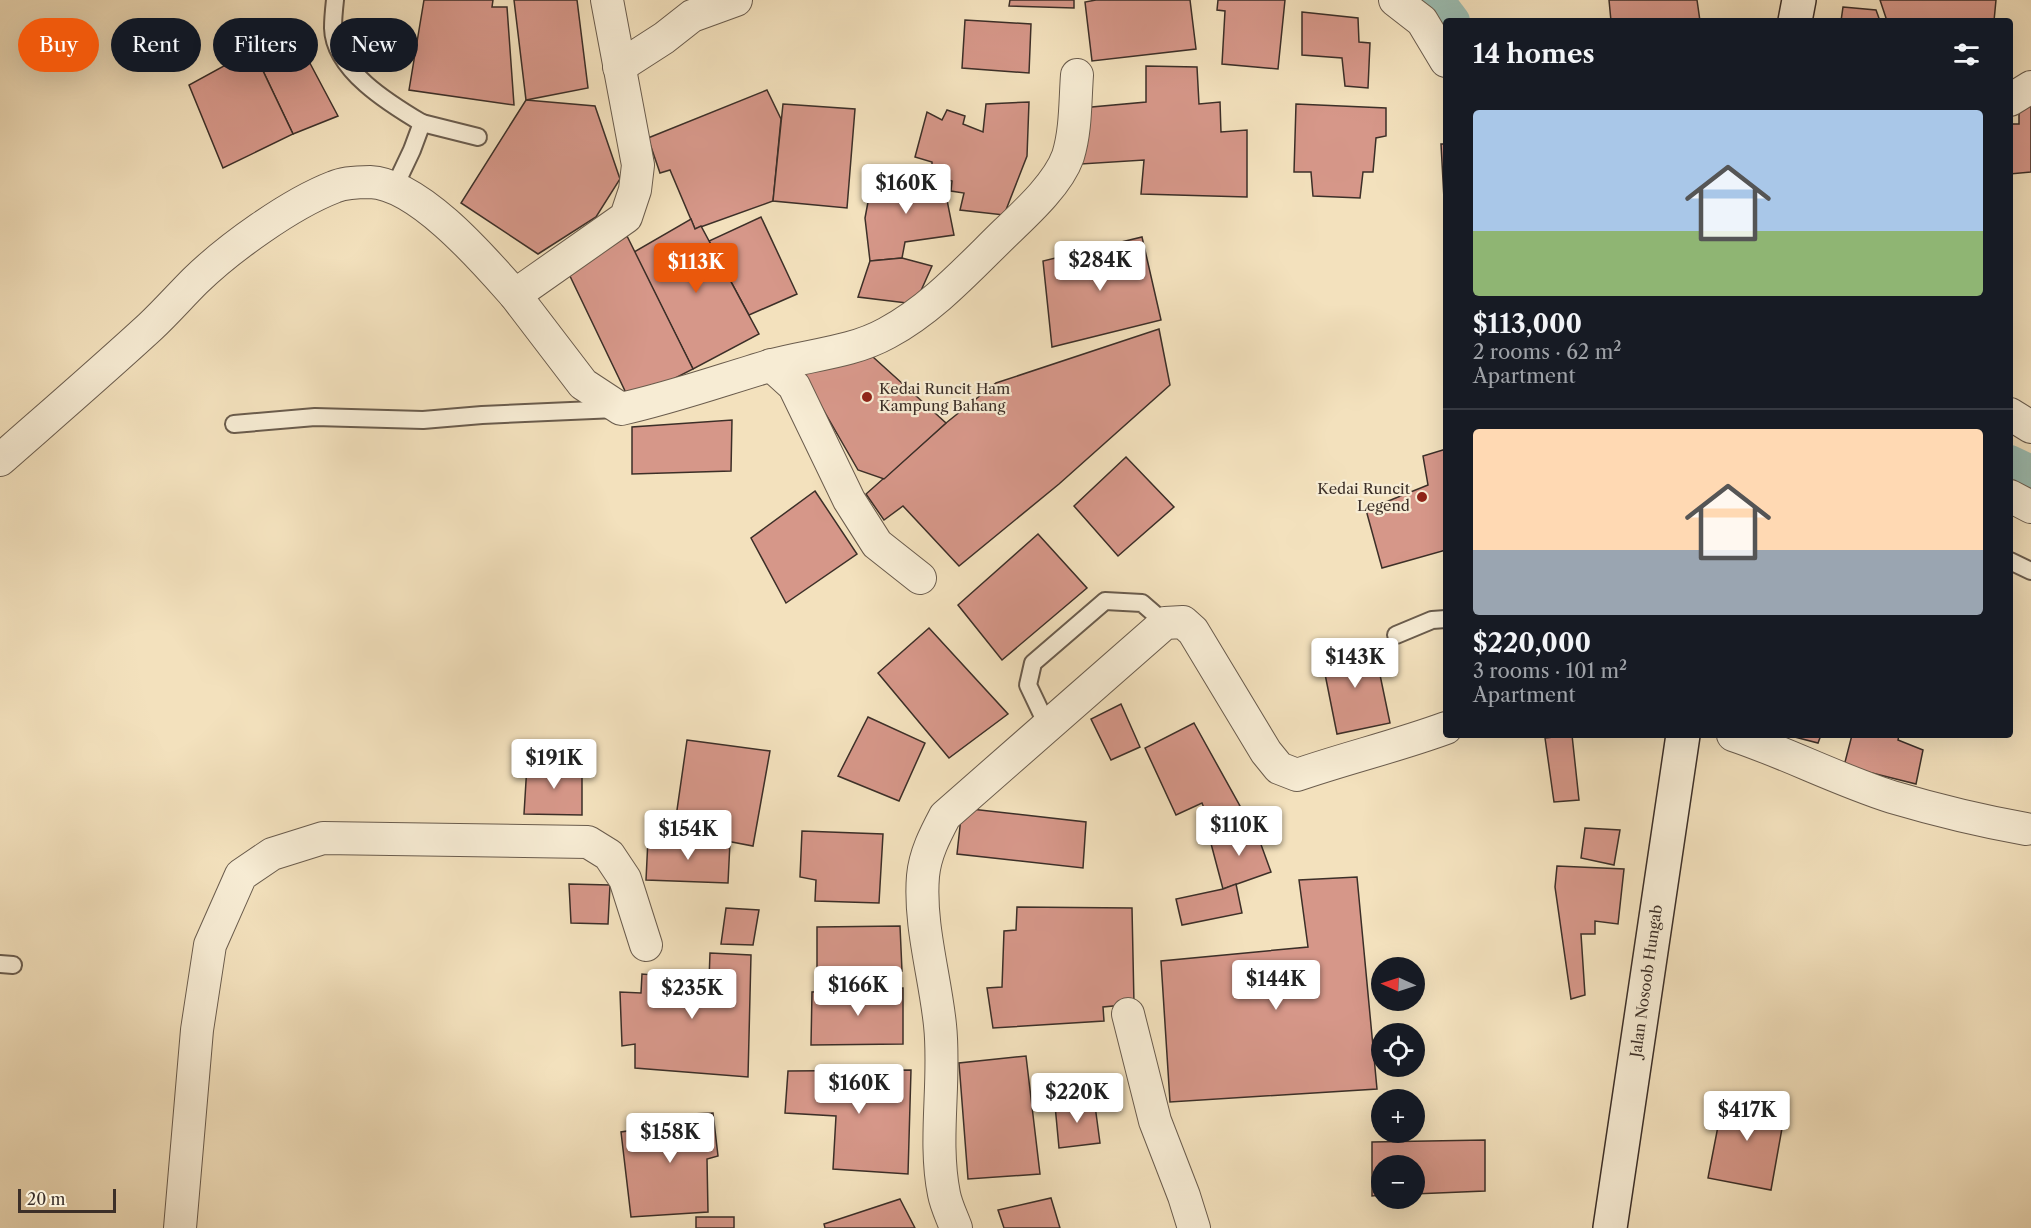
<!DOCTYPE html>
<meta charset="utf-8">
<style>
:root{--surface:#171b24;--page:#20242c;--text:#f1f3f6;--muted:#9ea1a6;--line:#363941;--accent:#ea580c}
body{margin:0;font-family:"Libre Caslon Text",serif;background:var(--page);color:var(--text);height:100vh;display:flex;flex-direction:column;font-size:22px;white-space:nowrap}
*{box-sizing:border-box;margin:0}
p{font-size:20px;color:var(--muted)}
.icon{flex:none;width:33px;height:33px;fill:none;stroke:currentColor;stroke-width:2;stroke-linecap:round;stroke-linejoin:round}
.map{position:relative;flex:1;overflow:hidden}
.sheet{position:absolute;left:1443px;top:18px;width:570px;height:720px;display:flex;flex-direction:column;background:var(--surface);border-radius:6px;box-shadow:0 6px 24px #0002}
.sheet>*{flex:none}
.guide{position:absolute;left:18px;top:18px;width:570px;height:54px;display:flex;gap:12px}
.needle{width:39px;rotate:273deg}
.controls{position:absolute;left:1371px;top:957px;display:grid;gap:12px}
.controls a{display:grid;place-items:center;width:54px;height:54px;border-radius:50%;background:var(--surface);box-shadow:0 6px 24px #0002;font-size:30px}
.scale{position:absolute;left:18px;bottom:15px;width:98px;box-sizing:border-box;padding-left:6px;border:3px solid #3c2f28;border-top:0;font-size:16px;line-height:21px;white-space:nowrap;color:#3c2f28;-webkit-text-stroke:4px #f7ecd4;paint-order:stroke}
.price{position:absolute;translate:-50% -51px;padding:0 14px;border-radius:6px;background:#fff;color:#222;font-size:20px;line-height:39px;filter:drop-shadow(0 2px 3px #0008)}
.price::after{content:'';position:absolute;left:50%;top:36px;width:18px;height:14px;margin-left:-9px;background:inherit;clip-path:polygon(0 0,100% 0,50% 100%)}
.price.current{background:var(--accent);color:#fff}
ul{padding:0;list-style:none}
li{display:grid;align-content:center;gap:12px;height:318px;padding:0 30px}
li+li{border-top:2px solid var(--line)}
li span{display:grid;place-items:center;height:186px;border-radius:6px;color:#555}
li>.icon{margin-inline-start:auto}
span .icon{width:108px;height:108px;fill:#fffc;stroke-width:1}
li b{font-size:26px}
h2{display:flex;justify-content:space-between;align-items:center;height:72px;padding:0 30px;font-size:26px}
.pill{padding:0 21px;border-radius:27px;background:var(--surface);box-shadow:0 6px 24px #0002;font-size:21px;line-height:54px}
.pill.current{background:var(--accent);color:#fff}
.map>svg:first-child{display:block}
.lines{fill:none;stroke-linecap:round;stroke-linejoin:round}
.canal{stroke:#9bbdb2;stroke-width:34}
.building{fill:#d69789;stroke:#3c2f28;stroke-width:1.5}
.service-casing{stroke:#6a5c4d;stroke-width:20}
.minor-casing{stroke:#6a5c4d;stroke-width:34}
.secondary-casing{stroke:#3c2f28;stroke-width:36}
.service{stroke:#f7ecd4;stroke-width:16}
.minor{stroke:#f7ecd4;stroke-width:32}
.secondary{stroke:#f7ecd4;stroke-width:33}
.poi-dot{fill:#8f2418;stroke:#f7ecd4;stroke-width:2}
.labels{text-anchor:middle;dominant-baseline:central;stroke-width:4.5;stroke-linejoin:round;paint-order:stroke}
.poi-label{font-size:15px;fill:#3c2f28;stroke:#f7ecd4;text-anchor:start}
.street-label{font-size:15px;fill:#3c2f28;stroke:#f7ecd4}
</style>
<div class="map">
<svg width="2031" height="1228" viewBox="0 0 2031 1228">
<rect width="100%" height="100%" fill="#f3e1bd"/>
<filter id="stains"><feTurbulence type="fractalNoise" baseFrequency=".00333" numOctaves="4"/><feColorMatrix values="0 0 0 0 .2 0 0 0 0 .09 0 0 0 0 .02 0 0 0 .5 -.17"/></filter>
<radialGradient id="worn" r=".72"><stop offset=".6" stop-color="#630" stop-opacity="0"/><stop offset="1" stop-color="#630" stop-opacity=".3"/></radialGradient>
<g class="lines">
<g class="canal">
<path d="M 1437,0 L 1453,21"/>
<path d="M 2010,462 L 2031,472"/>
</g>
</g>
<g class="building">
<path d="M 424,0 L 493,0 L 492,7 L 507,7 L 514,105 L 409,90 Z"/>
<path d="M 514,0 L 577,0 L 588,88 L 526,100 Z"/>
<path d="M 1010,0 L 1074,0 L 1074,8 L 1009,6 Z"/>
<path d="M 1096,0 L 1190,0 L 1196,49 L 1092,61 L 1085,2 Z"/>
<path d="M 1218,0 L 1285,0 L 1278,69 L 1222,64 L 1225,11 L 1217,10 Z"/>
<path d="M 1609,0 L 1697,0 L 1700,21 L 1611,21 Z"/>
<path d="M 1880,0 L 1996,0 L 1994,21 L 1887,21 Z"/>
<path d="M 1843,7 L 1876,10 L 1880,21 L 1841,21 Z"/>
<path d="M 1302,12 L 1358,18 L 1359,42 L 1370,43 L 1368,88 L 1345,86 L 1342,58 L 1302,55 Z"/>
<path d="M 965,20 L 1031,24 L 1029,73 L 962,68 Z"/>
<path d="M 295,35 L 338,116 L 293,134 L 253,50 Z"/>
<path d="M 253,50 L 293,134 L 223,168 L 189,85 Z"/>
<path d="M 1146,66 L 1197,67 L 1199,104 L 1220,102 L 1221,132 L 1247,130 L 1247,197 L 1141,194 L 1144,160 L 1081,164 L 1081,108 L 1146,102 Z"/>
<path d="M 767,90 L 781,119 L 773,201 L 695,229 L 670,170 L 660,173 L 648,138 Z"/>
<path d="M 2031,99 L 2031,172 L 2010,174 L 2010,124 L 2019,124 L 2019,100 Z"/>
<path d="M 526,100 L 595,106 L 620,179 L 596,217 L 538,254 L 461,203 Z"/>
<path d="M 1029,102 L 1027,156 L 1004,215 L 960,210 L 964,193 L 951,191 L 952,181 L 932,175 L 932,162 L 915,157 L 927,112 L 942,120 L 947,110 L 965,116 L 963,124 L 983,132 L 986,104 Z"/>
<path d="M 783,104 L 855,109 L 847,208 L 773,201 Z"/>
<path d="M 1296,104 L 1386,108 L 1386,136 L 1376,138 L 1373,172 L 1363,172 L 1360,198 L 1313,196 L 1311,172 L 1294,172 Z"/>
<path d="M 1441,144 L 1446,144 L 1446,199 L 1444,199 Z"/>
<path d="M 925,167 L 928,191 L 944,185 L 954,235 L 905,242 L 902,258 L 870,261 L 865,218 L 868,202 L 882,199 L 880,178 Z"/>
<path d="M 761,217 L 797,294 L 749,315 L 709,241 Z"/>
<path d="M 691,219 L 695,229 L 701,226 L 759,334 L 693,369 L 634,252 Z"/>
<path d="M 627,236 L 693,369 L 642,395 L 627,395 L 569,274 Z"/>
<path d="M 1142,237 L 1161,320 L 1052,347 L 1043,261 Z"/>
<path d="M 902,258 L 932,266 L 915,304 L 858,297 L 870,261 Z"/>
<path d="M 1159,329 L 1170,385 L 1059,484 L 959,566 L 903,506 L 884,520 L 866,494 L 946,423 L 996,383 Z"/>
<path d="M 873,357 L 946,423 L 884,479 L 858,470 L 801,371 Z"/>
<path d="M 732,420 L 731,471 L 632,474 L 632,427 Z"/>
<path d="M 1446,449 L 1446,550 L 1382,568 L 1366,510 L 1428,485 L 1423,456 Z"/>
<path d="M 1126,457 L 1174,507 L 1118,556 L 1074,506 Z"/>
<path d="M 815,491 L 857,554 L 786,603 L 751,538 Z"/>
<path d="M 1038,534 L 1087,588 L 1002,660 L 958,605 Z"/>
<path d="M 929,628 L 1008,714 L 949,758 L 878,673 Z"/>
<path d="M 1374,646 L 1390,723 L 1337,734 L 1321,654 Z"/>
<path d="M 1121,704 L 1140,747 L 1111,760 L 1091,719 Z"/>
<path d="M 868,717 L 925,743 L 899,801 L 838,776 Z"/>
<path d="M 1194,723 L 1240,806 L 1209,821 L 1202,803 L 1176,815 L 1145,748 Z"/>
<path d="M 1572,735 L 1579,800 L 1554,802 L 1545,738 Z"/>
<path d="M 1787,735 L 1821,735 L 1818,743 Z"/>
<path d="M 1852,735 L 1899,735 L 1898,740 L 1923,750 L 1916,784 L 1844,766 Z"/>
<path d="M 687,740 L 770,751 L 753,846 L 674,831 Z"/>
<path d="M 527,765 L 582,765 L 582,815 L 524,814 Z"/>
<path d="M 962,808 L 1086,822 L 1083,868 L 957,854 Z"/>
<path d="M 1255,828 L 1271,872 L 1223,889 L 1209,836 Z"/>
<path d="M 1585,828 L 1620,830 L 1614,865 L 1581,858 Z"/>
<path d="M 802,831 L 883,834 L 879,903 L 815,901 L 816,880 L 800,877 Z"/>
<path d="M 648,839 L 730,842 L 728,883 L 646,880 Z"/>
<path d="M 1557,866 L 1624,869 L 1618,924 L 1595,921 L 1595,934 L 1581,934 L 1585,995 L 1571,999 L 1555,887 Z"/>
<path d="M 1357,877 L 1377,1089 L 1170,1102 L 1161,961 L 1308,947 L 1299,880 Z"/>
<path d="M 569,884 L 610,885 L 608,924 L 571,923 Z"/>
<path d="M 1236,884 L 1242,913 L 1182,925 L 1176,899 L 1223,889 Z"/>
<path d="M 1017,907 L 1132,908 L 1134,1004 L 1103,1007 L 1104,1021 L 993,1028 L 987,988 L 1002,987 L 1004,931 L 1016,930 Z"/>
<path d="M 726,908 L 759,910 L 753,945 L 721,944 Z"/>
<path d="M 900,926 L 902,971 L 817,972 L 817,927 Z"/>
<path d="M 710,953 L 751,955 L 748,1077 L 635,1068 L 635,1044 L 622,1046 L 620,992 L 641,993 L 642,974 L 709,980 Z"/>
<path d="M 903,988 L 903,1044 L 811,1045 L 812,992 Z"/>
<path d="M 1026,1056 L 1040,1174 L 968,1179 L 959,1063 Z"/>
<path d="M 911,1070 L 908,1174 L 833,1169 L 836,1116 L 785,1113 L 788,1071 Z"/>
<path d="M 1724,1095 L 1786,1106 L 1771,1190 L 1708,1178 Z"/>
<path d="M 1094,1098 L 1100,1143 L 1059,1148 L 1055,1105 Z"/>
<path d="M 713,1113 L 718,1156 L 707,1159 L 708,1212 L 631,1217 L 621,1132 L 647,1128 L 647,1116 Z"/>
<path d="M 1485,1140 L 1485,1191 L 1414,1194 L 1414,1166 L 1382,1166 L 1382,1195 L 1372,1196 L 1372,1142 Z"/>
<path d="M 1051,1198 L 1060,1228 L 1004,1228 L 998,1210 Z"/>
<path d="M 900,1199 L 915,1228 L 825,1228 L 824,1224 Z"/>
<rect x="696" y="1217" width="38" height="11"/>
</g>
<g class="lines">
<defs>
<g id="service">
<path d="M 335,0 C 334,9 333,19 333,28 C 334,70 390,104 422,123 L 412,150 L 394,188"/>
<path d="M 422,123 L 478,137"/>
<path d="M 234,424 L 315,417 L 423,420 L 482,415 L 616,409"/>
<path d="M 2010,561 L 2031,571"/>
<path d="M 1396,635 L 1432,620 L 1446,619"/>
<path d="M 1047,725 L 1028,685 L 1033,663 L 1105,601 L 1142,603 L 1165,623"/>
<path d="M 0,964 L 13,965"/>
</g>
<g id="minor">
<path d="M 1395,0 L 1422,21 L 1446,61"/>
<path d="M 619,67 L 664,38 L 692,16 L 736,0"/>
<path d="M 2010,100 L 2031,87"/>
<path d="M 515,295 L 583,384 L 621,409 C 671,398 719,381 769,366 C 808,355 851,353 887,333 C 932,309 968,269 1005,233 C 1026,213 1058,184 1068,156 C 1076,130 1075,102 1077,75"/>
<path d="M 771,365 L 794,386 L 849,500 L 877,544 L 920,578"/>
<path d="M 2010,414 L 2031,427"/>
<path d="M 0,460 C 50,416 101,372 150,327 C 166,312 180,296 195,281 C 229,248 290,204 334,187 C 343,183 360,182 370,182 C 419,184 484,260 515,295 L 626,217 L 635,190 L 638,165 L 607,0"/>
<path d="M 2010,496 L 2031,507"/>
<path d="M 1733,735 C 1787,753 1838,780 1892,797 C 1936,810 1981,821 2026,829"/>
<path d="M 1128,1014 L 1155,1121 L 1184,1196 L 1194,1228"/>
<path d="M 180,1228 L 197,1030 L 210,945 L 241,875 L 272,854 L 323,838 L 588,842 L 609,855 L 625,879 L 646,945"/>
<path d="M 956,1228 C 952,1217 946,1205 944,1194 C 933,1140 946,1080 940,1025 C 935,976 919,925 923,876 C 925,854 935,835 945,816 L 1165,623 L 1183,622 L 1193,631 L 1266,752 L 1279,768 L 1297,775 C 1346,758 1397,746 1446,728"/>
</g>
<g id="secondary">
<path d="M 1795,21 L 1799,0"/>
<path d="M 1610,1228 L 1683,735"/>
</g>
</defs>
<use href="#service" class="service-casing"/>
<use href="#minor" class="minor-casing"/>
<use href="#secondary" class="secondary-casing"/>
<use href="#service" class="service"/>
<use href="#minor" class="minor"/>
<use href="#secondary" class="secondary"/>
</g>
<g class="poi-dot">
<circle cx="867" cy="397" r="6"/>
<circle cx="1422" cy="497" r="6"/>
</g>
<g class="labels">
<g class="poi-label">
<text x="879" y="388">Kedai Runcit Ham<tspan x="879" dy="17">Kampung Bahang</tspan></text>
<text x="1410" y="488" text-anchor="end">Kedai Runcit<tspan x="1410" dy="17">Legend</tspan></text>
</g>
<g class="street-label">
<text transform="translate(1646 981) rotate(-82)">Jalan Nosoob Hungab</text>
</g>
</g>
<rect width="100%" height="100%" filter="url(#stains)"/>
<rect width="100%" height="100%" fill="url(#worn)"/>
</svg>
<div class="controls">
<a><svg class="needle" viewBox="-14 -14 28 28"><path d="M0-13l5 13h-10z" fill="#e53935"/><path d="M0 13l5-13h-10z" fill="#9ea1a6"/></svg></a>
<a><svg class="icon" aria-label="locate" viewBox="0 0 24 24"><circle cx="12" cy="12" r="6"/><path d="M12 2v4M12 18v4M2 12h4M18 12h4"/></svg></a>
<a>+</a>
<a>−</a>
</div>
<div class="scale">20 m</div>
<b class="price" style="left:906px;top:215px">$160K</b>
<b class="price" style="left:1100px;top:292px">$284K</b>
<b class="price current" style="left:696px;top:294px">$113K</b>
<b class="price" style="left:1355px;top:689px">$143K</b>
<b class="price" style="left:554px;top:790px">$191K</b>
<b class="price" style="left:1239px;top:857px">$110K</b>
<b class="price" style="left:688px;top:861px">$154K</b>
<b class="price" style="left:1276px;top:1011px">$144K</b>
<b class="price" style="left:858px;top:1017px">$166K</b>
<b class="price" style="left:692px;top:1020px">$235K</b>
<b class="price" style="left:859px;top:1115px">$160K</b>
<b class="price" style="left:1077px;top:1124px">$220K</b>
<b class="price" style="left:1747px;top:1142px">$417K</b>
<b class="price" style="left:670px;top:1164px">$158K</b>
<div class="guide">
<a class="pill current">Buy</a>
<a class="pill">Rent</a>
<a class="pill">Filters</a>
<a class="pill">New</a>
</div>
<section class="sheet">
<h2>14 homes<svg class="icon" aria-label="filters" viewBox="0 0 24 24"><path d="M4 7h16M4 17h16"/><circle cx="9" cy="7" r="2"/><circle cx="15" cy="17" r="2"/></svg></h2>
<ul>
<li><span style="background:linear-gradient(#a9c7e8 65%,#8fb573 0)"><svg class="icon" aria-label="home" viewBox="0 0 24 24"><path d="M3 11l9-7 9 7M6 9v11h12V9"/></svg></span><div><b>$113,000</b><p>2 rooms · 62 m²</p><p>Apartment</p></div></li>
<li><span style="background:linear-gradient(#ffd9b3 65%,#9aa5b1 0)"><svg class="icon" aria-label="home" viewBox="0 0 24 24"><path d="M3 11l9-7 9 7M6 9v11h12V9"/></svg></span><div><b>$220,000</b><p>3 rooms · 101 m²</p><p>Apartment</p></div></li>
</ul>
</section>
</div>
